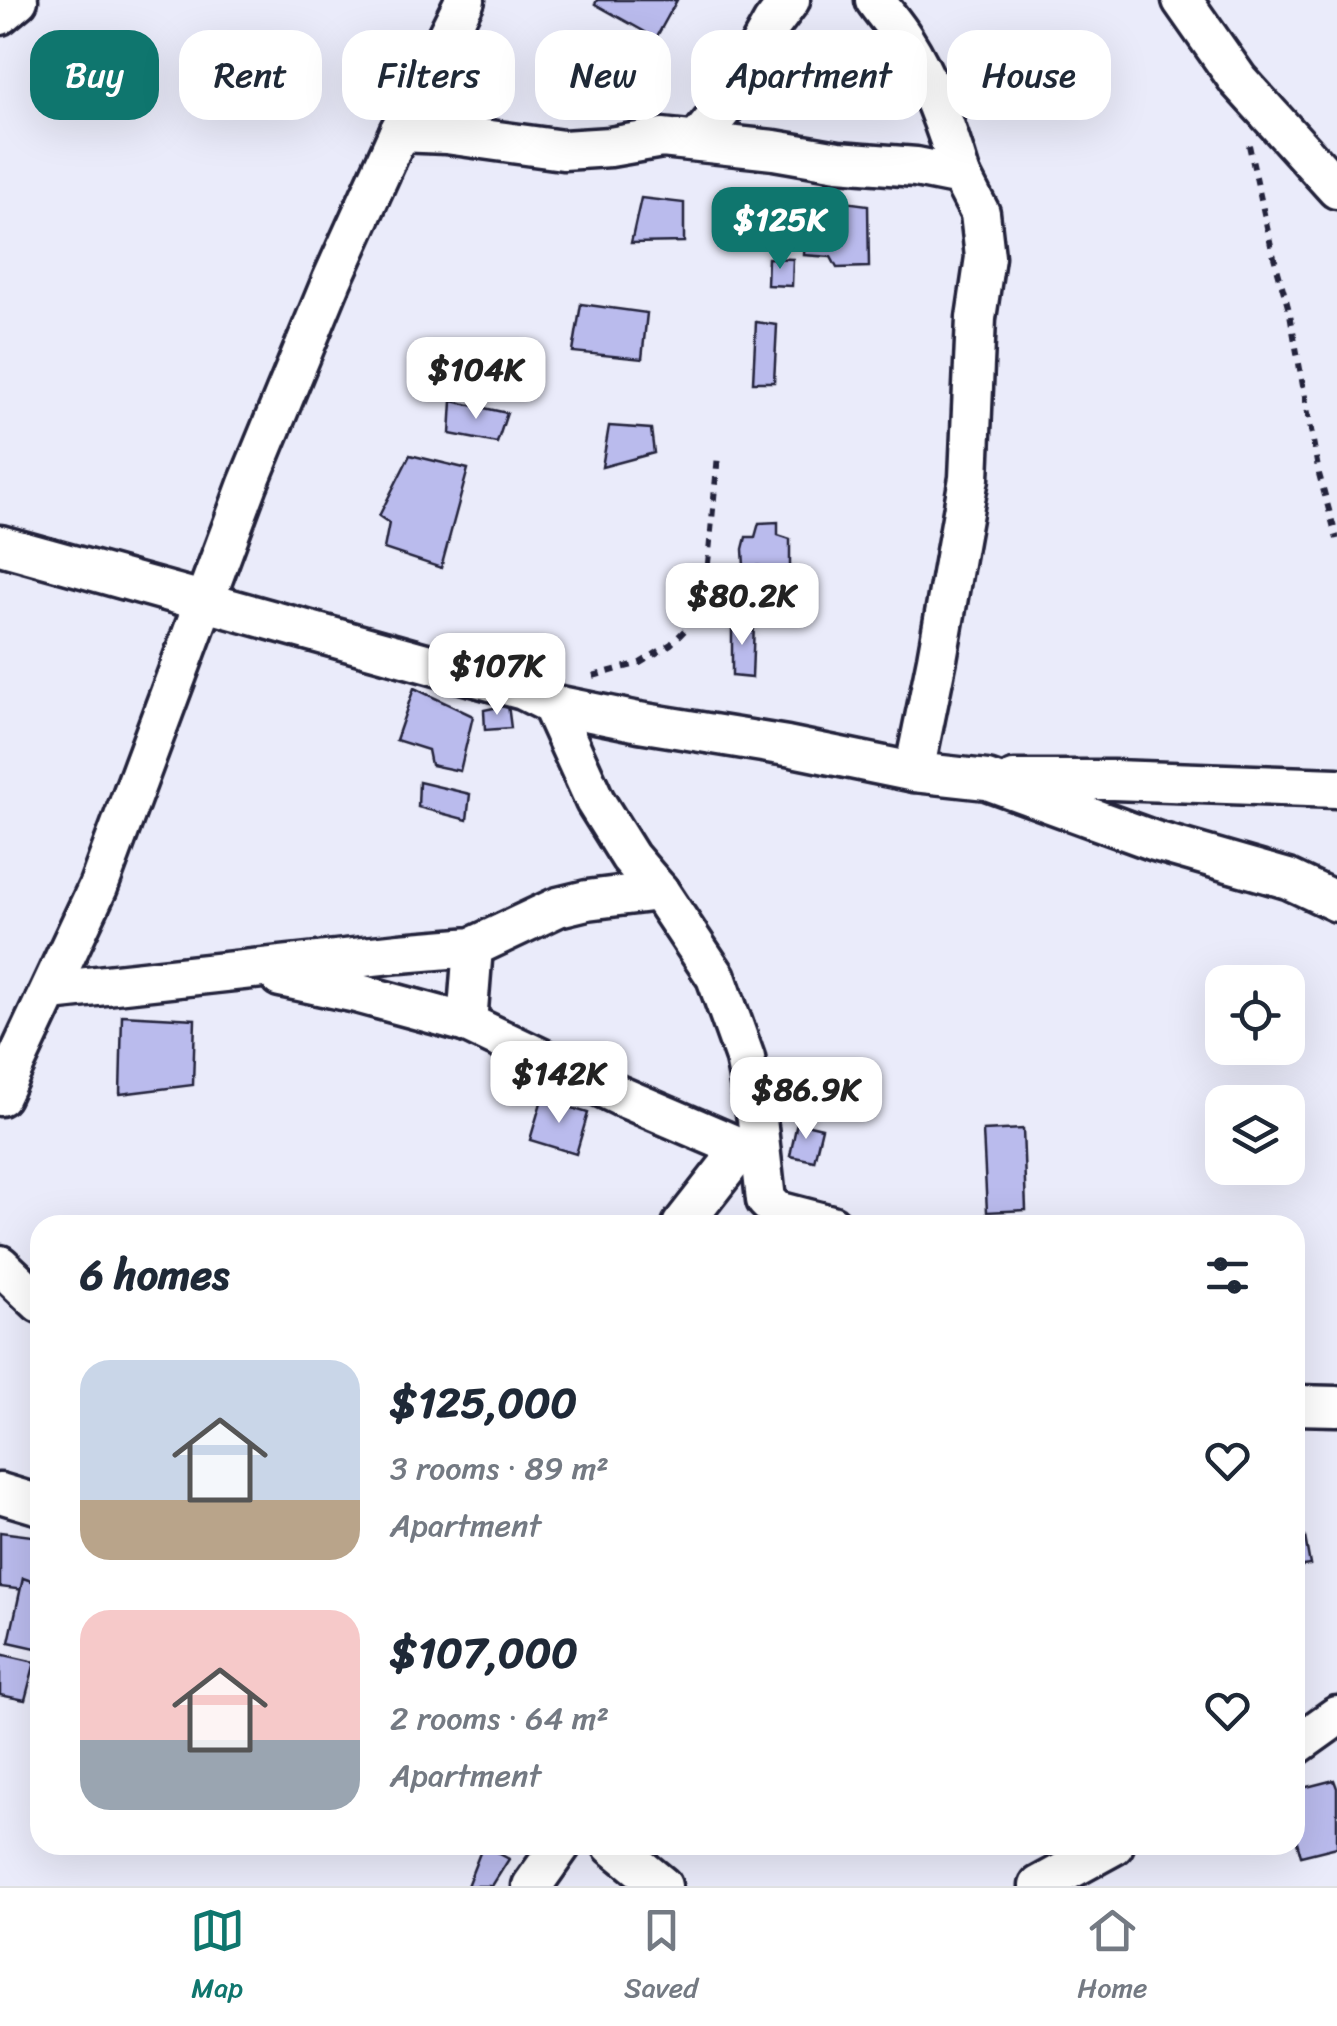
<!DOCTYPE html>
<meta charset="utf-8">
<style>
:root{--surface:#fff;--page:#f2f2f3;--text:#1f2937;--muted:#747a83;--line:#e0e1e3;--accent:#0f766e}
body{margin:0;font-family:Sriracha,sans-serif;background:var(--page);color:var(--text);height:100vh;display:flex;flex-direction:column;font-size:38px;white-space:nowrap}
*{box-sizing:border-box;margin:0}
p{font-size:32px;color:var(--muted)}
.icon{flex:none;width:55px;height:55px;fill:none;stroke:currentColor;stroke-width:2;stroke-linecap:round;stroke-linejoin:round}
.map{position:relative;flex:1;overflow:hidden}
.drawer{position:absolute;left:30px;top:1215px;width:1275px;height:640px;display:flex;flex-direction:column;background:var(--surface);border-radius:30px;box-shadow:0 10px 40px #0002}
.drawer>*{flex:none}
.hud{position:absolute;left:30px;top:30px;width:1278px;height:90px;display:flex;gap:20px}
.buttons{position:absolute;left:1205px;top:965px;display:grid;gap:20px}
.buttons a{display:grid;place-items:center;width:100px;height:100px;border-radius:20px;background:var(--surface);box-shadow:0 10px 40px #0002;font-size:50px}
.price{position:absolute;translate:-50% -85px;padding:0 22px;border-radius:20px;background:#fff;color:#222;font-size:32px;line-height:65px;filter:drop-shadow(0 2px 5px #0008)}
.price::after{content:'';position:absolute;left:50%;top:60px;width:30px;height:22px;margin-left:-15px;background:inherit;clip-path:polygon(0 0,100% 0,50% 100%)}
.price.active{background:var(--accent);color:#fff}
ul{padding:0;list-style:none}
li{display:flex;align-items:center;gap:30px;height:250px;padding:0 50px}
li span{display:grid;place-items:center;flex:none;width:280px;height:200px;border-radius:30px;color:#555}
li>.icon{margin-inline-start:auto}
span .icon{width:120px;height:120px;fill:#fffc;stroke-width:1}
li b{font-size:42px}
h2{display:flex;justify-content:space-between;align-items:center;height:120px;padding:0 50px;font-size:42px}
.pill{padding:0 35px;border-radius:30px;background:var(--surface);box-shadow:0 10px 40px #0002;font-size:35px;line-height:90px}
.pill.active{background:var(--accent);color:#fff}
.tabs{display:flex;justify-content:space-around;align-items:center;height:140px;border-top:2px solid var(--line);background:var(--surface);font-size:28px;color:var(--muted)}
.tabs a{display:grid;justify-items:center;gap:5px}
.tabs .active{color:var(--accent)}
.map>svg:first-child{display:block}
.building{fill:#babbed;stroke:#22223b;stroke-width:2.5}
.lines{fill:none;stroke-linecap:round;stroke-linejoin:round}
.minor-casing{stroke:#22223b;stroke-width:45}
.path{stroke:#22223b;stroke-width:6;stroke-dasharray:8 8;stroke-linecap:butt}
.minor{stroke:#fff;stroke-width:38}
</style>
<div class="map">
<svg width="1337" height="1886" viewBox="0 0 1337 1886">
<rect width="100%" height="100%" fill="#eaebfa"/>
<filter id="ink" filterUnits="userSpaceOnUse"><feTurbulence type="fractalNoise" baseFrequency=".01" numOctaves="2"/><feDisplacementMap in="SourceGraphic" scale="20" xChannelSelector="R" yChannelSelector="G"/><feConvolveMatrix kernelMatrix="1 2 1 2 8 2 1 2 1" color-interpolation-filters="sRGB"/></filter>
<g filter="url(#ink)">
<g class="building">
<path d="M 597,0 L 677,0 L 656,38 L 595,4 Z"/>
<path d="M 807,197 L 868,205 L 869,267 L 837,268 L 831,257 L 804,255 Z"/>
<path d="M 641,198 L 684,203 L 684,242 L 631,243 Z"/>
<path d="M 768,258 L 793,259 L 792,286 L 767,285 Z"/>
<path d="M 581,304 L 647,313 L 642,359 L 573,352 Z"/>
<path d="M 756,322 L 777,325 L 774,382 L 753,382 Z"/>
<path d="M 437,345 L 494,350 L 491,381 L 433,382 L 434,356 Z"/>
<path d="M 452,401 L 507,413 L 497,443 L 450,434 Z"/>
<path d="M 609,426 L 651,429 L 654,453 L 602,467 Z"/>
<path d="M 410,455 L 468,469 L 441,568 L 384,549 L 389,523 L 379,516 Z"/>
<path d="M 778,522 L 778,535 L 790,539 L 790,566 L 784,581 L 758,584 L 759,566 L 744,566 L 743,549 L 746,537 L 755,537 L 759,523 Z"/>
<path d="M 732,619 L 754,622 L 752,678 L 732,676 Z"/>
<path d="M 414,688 L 473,716 L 460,771 L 431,765 L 428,750 L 396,740 Z"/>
<path d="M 508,705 L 511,728 L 485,730 L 484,710 Z"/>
<path d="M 419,782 L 470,794 L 467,820 L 418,807 Z"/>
<path d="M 122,1015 L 195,1019 L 193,1085 L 120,1094 Z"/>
<path d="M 542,1099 L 588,1113 L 576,1154 L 530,1140 Z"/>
<path d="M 797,1122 L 822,1128 L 814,1161 L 790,1156 Z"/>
<path d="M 1023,1129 L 1026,1210 L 987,1212 L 983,1131 Z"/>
<path d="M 0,1532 L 40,1537 L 40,1592 L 0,1587 Z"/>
<path d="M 1305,1537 L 1310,1565 L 1295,1567 L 1295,1539 Z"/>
<path d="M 23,1578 L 40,1584 L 40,1649 L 9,1642 Z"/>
<path d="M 0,1654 L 35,1662 L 25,1700 L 0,1695 Z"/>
<path d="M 1334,1780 L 1337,1788 L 1337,1847 L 1301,1856 L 1295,1834 L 1295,1790 Z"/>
<path d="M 483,1845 L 509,1859 L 492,1886 L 467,1886 Z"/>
</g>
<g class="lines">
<defs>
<g id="minor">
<path d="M 875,0 C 884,13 895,25 903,38 C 930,80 947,129 961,176"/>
<path d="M 1182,0 L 1238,80 L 1337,189"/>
<path d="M 0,15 L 18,0"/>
<path d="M 399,132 L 446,134 L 563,150 L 610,147 L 662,138 L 774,150 L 838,161 L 916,167 L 961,176 L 980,213 L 985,257 L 976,318 L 969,478 L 937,659 L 914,772"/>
<path d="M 697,141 L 727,104 L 772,24 L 790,0"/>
<path d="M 0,545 L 523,690 L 551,704 L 639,722 L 787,746 L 914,772 L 987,780 L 1155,841 L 1288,879 L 1337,902"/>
<path d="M 551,704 L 595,801 L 630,857 L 659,891 L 716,977 L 745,1058 L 757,1119 L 766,1200 L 777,1211 L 831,1225"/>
<path d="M 1014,780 L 1113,780 L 1337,788"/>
<path d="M 280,977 L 356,993 L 467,1023 L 473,947"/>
<path d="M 51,991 L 400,953 L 473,947 L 558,907 L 587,900 L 659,891"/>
<path d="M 467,1023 L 620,1096 L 760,1156"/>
<path d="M 0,1096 L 98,887 L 248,484 L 332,280 L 399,132 L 465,0"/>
<path d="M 682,1225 L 743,1147"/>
<path d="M 0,1265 L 40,1303"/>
<path d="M 1295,1405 L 1337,1406"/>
<path d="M 0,1493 L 40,1505"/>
<path d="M 1295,1746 L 1337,1716"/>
<path d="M 612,1845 L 662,1886"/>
<path d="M 532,1886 L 561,1845"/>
<path d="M 1039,1886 L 1114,1845"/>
</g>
</defs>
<use href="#minor" class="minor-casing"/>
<g class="path">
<path d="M 1249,145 L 1272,250 L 1290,314 L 1319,474 L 1337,539"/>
<path d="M 593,676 L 640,663 L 671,644 L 693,622 L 707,574 L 718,455"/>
</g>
<use href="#minor" class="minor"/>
</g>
</g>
</svg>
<div class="buttons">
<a><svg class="icon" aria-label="locate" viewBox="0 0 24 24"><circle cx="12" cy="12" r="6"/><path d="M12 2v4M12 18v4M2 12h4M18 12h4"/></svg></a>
<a><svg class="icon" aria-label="layers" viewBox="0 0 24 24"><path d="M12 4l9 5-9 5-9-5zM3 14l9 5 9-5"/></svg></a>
</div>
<b class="price active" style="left:780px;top:272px">$125K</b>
<b class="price" style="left:476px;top:422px">$104K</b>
<b class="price" style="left:742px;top:648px">$80.2K</b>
<b class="price" style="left:497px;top:718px">$107K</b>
<b class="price" style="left:559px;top:1126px">$142K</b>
<b class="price" style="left:806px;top:1142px">$86.9K</b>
<div class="hud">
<a class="pill active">Buy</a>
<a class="pill">Rent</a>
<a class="pill">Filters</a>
<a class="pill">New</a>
<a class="pill">Apartment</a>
<a class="pill">House</a>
</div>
<section class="drawer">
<h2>6 homes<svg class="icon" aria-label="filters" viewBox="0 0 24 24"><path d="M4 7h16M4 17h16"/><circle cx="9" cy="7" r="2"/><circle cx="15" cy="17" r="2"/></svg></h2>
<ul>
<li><span style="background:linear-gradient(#c9d6e8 70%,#b9a48a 0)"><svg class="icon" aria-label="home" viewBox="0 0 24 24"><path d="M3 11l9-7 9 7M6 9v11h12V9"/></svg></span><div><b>$125,000</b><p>3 rooms · 89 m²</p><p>Apartment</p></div><svg class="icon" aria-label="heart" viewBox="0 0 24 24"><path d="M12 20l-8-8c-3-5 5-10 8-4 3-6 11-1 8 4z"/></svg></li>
<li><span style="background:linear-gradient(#f6c9c9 65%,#9aa5b1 0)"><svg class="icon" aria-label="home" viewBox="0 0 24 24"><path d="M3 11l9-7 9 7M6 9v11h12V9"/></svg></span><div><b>$107,000</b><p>2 rooms · 64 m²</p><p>Apartment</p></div><svg class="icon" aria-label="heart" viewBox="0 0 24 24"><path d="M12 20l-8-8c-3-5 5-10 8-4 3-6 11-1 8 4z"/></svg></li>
</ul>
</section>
</div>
<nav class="tabs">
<a class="active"><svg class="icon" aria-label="map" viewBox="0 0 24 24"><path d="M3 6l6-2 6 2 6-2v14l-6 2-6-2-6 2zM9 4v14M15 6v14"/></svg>Map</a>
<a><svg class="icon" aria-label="saved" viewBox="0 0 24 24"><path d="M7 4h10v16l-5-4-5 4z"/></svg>Saved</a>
<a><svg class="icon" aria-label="home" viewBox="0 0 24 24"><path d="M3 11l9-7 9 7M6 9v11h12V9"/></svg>Home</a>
</nav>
